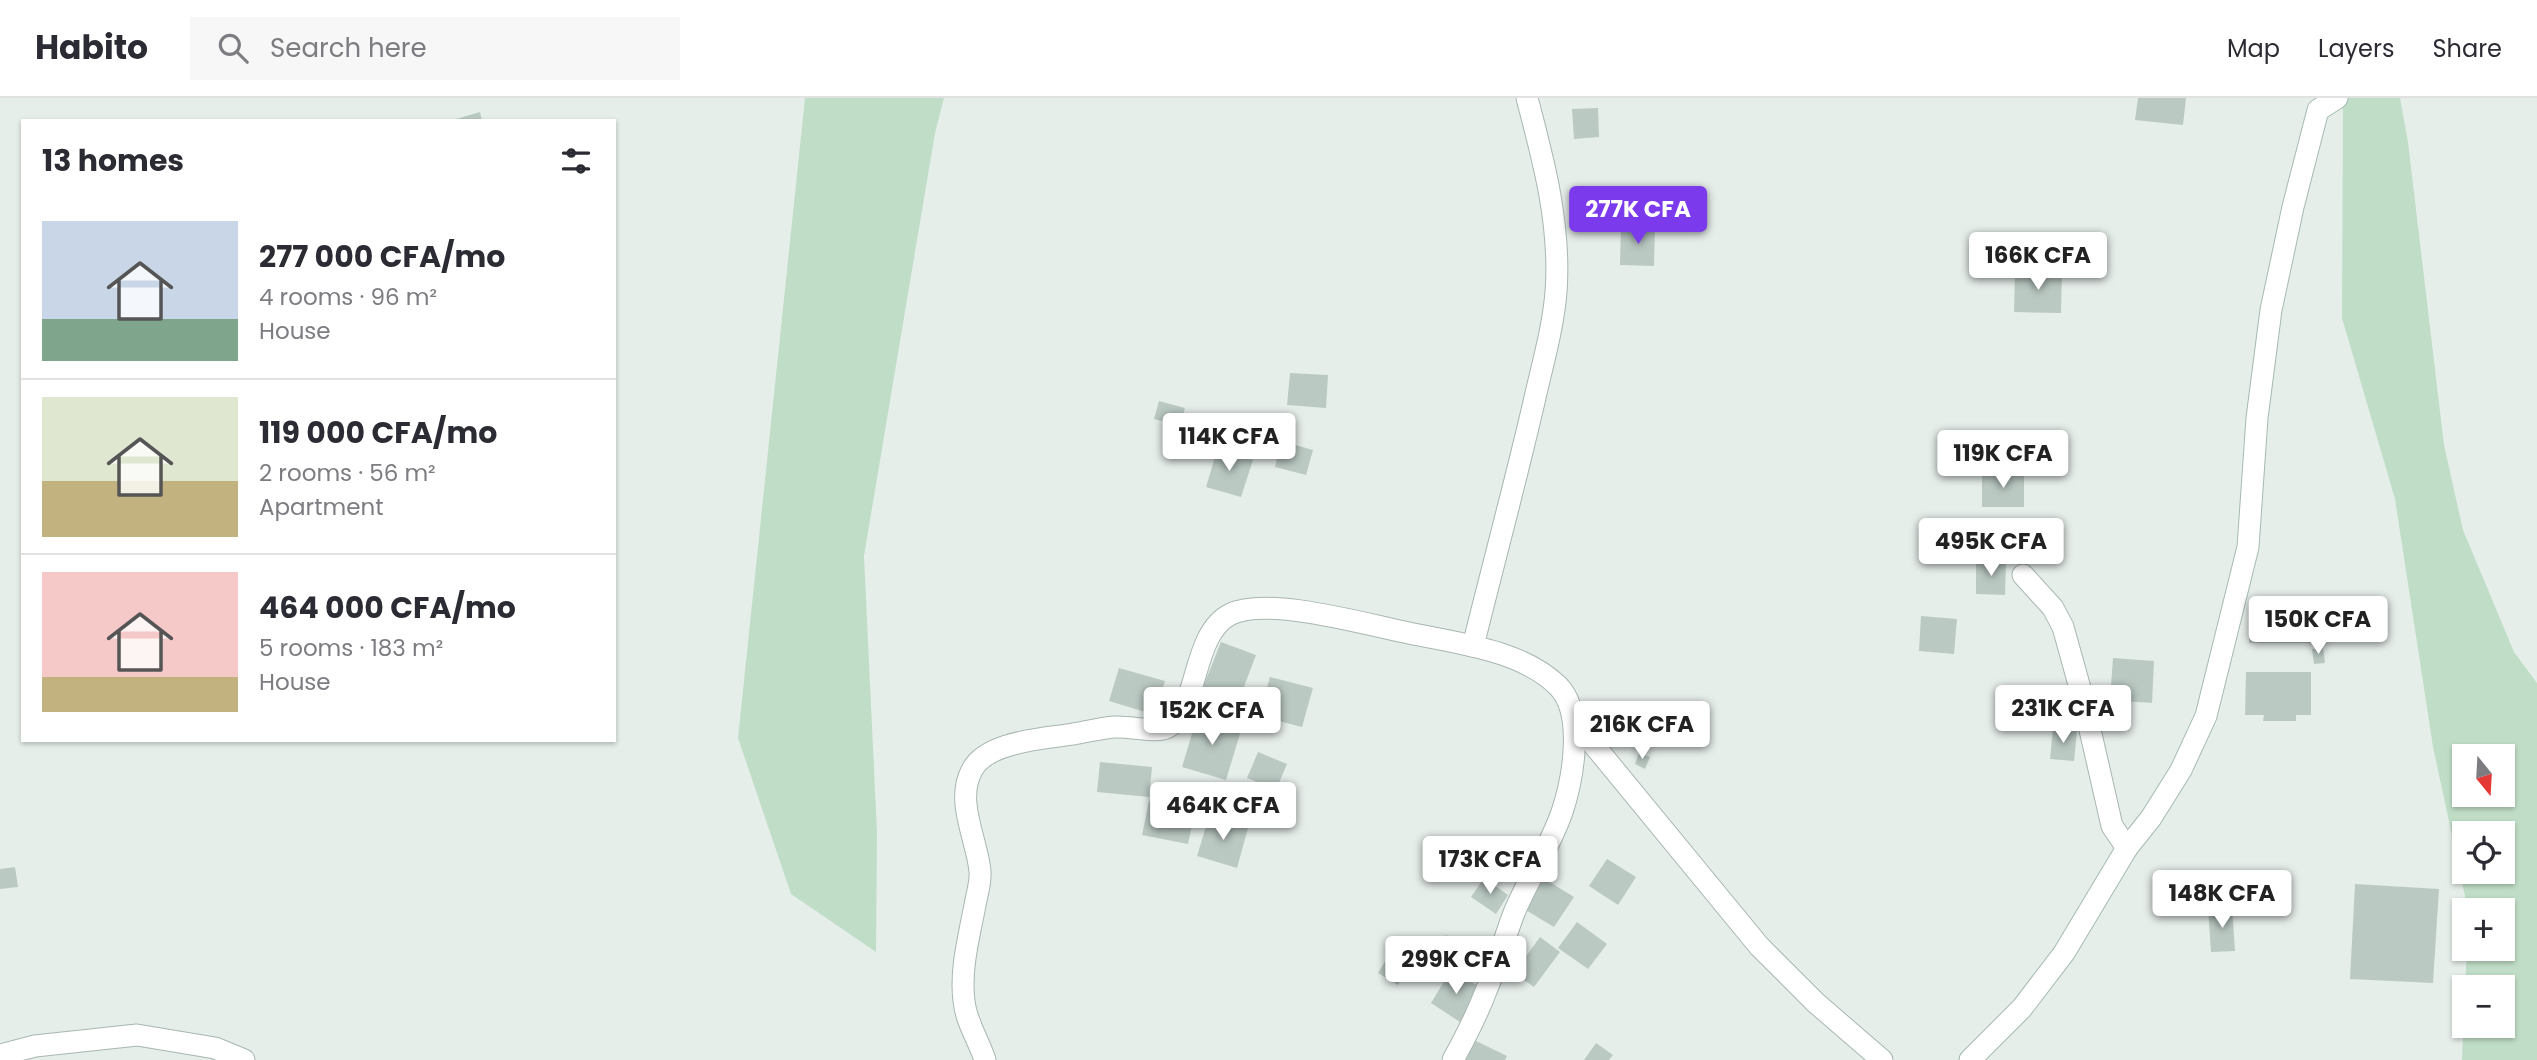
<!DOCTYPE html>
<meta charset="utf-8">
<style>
:root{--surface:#fff;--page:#f7f7f7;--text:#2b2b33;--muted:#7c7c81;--line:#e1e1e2;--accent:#7c3aed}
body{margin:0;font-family:Poppins,sans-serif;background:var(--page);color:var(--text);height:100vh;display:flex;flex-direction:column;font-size:26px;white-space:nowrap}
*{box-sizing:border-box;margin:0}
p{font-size:23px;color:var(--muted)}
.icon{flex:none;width:38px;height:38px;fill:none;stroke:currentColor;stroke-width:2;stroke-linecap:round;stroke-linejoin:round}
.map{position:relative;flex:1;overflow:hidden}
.panel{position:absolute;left:21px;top:21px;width:595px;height:623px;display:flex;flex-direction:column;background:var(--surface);border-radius:0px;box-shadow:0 2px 5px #0004}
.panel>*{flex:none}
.needle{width:46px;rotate:162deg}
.tools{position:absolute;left:2452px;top:646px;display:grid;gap:14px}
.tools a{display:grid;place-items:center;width:63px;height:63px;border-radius:0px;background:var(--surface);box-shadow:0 2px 5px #0004;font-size:35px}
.price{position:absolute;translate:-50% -60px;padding:0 16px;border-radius:7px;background:#fff;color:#222;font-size:23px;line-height:46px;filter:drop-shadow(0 2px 4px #0008)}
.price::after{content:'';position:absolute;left:50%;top:42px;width:21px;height:16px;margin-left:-10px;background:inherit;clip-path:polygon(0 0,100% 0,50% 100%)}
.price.on{background:var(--accent);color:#fff}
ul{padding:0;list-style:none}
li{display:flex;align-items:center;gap:21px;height:175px;padding:0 21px}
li+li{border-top:2px solid var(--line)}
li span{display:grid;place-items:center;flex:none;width:196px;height:140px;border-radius:0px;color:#555}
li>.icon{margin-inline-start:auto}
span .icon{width:84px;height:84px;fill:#fffc;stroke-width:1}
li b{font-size:30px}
h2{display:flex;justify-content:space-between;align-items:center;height:84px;padding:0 21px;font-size:30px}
header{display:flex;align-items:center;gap:42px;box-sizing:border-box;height:98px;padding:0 35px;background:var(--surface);border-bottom:2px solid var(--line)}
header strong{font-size:33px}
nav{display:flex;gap:38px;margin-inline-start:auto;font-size:24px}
.search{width:490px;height:63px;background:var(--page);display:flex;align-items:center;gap:18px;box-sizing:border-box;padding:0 24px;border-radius:0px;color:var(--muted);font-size:26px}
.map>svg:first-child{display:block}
.green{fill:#c0dec7;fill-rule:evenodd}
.building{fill:#bbc9c3}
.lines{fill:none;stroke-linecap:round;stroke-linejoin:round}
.street-casing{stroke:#a8b6b1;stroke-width:23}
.secondary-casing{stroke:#a5bab2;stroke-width:23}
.street{stroke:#fff;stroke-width:21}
.secondary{stroke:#fff;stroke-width:21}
</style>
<header>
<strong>Habito</strong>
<div class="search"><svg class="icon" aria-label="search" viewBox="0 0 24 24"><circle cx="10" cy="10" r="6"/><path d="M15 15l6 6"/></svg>Search here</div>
<nav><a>Map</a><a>Layers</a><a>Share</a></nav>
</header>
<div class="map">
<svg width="2537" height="962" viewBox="0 0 2537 962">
<rect width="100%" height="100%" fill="#e6eeea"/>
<g class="green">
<path d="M 805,0 L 944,0 L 935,35 L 864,458 L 877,734 L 876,854 L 791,796 L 738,640 Z"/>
<path d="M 2343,0 L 2400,0 L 2408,44 L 2444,347 L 2463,432 L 2514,554 L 2537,585 L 2537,962 L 2462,962 L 2464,913 L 2464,928 L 2502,928 L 2502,889 L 2465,889 L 2467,851 L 2502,850 L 2502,812 L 2468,812 L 2433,649 L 2395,401 L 2342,220 ZM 2464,658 L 2502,658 L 2502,696 L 2464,696 ZM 2464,735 L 2502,735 L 2502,774 L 2464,774 Z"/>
</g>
<g class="building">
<path d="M 2138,0 L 2186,0 L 2183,27 L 2135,22 Z"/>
<path d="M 1598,10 L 1599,39 L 1574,41 L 1572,11 Z"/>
<path d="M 480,14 L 482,23 L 453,23 L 453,22 Z"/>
<path d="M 1621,127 L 1655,128 L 1654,168 L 1620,167 Z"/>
<path d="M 2015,172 L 2062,173 L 2061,215 L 2014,214 Z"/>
<path d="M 1290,275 L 1328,277 L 1326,310 L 1287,307 Z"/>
<path d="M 1159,303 L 1185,310 L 1180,328 L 1154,321 Z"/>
<path d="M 1281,343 L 1313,352 L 1306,377 L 1275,369 Z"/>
<path d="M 1217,352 L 1253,362 L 1241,399 L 1206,389 Z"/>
<path d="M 1982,375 L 2024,376 L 2024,409 L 1982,409 Z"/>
<path d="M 1976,464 L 2006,465 L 2005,497 L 1976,496 Z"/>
<path d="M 1921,518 L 1957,521 L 1954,556 L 1919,553 Z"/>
<rect x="2249" y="522" width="63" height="23"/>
<path d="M 1221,544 L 1256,557 L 1239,602 L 1203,589 Z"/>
<path d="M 2323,550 L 2325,565 L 2314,566 L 2312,551 Z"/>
<path d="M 2113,560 L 2154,563 L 2152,605 L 2110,602 Z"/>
<path d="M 1119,570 L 1165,583 L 1155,617 L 1109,603 Z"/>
<path d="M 2246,574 L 2311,574 L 2311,617 L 2296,617 L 2296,623 L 2263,623 L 2264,617 L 2245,617 Z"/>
<path d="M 1270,579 L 1313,590 L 1302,629 L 1259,618 Z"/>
<path d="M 1198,616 L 1242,629 L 1226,682 L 1182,669 Z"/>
<path d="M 2053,630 L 2077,633 L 2074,663 L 2050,661 Z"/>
<path d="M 1258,654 L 1287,666 L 1276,692 L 1247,680 Z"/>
<path d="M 1639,655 L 1650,659 L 1645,671 L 1635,666 Z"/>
<path d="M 1100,664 L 1152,669 L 1149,699 L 1097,694 Z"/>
<path d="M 1149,703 L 1195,713 L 1188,746 L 1142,737 Z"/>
<path d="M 1209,719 L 1248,730 L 1237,770 L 1197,758 Z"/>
<path d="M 1607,761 L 1636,779 L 1618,807 L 1589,788 Z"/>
<path d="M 15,769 L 18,789 L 0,791 L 0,771 Z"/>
<path d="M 1484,780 L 1508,797 L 1496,816 L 1471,799 Z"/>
<path d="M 1543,780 L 1574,799 L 1554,829 L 1524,811 Z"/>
<path d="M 2355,786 L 2439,791 L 2433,885 L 2350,881 Z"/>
<path d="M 2232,809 L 2235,853 L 2211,854 L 2208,810 Z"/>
<path d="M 1577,824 L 1607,846 L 1588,871 L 1558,850 Z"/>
<path d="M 1446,837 L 1463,849 L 1448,872 L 1431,860 Z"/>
<path d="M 1400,839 L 1420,851 L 1398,887 L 1378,875 Z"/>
<path d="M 1540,839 L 1560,854 L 1534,889 L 1514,875 Z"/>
<path d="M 1451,872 L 1481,890 L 1460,924 L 1431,905 Z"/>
<path d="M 1472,941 L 1507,958 L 1505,962 L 1461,962 Z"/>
<path d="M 1596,945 L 1613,957 L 1609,962 L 1584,962 Z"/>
</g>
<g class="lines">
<defs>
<g id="street">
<path d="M 2023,477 L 2053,510 L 2063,529 L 2083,601 L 2112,728 L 2127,750"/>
<path d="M 1473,548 C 1493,467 1515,386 1534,304 C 1542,268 1553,231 1556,194 C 1561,128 1544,64 1527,0"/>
<path d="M 1573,619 L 1593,646 L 1759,848 L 1816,905 L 1882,962"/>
<path d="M 0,957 L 35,948 L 137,937 L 215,950 L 244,962"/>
<path d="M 985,962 C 979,943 966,924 964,903 C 960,871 969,839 975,807 C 977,796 981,784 980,773 C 977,741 955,703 972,672 C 987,643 1044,641 1073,636 C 1087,634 1101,630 1114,629 C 1130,628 1148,634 1163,631 C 1200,621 1189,536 1231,516 C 1268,498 1368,527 1409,535 C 1456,545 1522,552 1558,588 C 1585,615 1573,681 1562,714 C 1550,749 1528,781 1514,815 C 1504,841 1497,868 1486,893 C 1477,917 1465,940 1453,962"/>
</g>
<path id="secondary" d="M 1970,962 L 2022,910 L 2064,855 L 2127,750 L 2151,720 L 2181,672 L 2206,618 L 2248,449 L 2257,320 L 2271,212 L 2293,109 L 2318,12 L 2337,0"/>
</defs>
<use href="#street" class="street-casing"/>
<use href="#secondary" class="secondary-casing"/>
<use href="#street" class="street"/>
<use href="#secondary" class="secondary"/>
</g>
</svg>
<div class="tools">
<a><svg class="needle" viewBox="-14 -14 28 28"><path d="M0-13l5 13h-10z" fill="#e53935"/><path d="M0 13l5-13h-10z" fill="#7c7c81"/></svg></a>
<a><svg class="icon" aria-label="locate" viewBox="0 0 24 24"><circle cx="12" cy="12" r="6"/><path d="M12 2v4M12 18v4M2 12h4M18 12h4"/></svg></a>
<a>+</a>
<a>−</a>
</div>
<b class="price on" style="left:1638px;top:148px">277K CFA</b>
<b class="price" style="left:2038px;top:194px">166K CFA</b>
<b class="price" style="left:1229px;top:375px">114K CFA</b>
<b class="price" style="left:2003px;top:392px">119K CFA</b>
<b class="price" style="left:1991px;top:480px">495K CFA</b>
<b class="price" style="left:2318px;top:558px">150K CFA</b>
<b class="price" style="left:2063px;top:647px">231K CFA</b>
<b class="price" style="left:1212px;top:649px">152K CFA</b>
<b class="price" style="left:1642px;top:663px">216K CFA</b>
<b class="price" style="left:1223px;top:744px">464K CFA</b>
<b class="price" style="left:1490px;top:798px">173K CFA</b>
<b class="price" style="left:2222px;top:832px">148K CFA</b>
<b class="price" style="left:1456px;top:898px">299K CFA</b>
<section class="panel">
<h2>13 homes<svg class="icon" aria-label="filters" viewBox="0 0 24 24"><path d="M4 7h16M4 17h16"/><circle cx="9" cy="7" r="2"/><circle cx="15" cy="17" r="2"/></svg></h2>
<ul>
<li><span style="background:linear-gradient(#c9d6e8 70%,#7fa58c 0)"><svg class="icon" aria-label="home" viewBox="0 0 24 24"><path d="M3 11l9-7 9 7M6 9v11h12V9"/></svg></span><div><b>277 000 CFA/mo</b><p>4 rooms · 96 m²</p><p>House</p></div></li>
<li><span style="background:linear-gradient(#dfe7d0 60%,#c2b280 0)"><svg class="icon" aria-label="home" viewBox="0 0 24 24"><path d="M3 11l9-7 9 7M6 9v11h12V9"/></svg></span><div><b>119 000 CFA/mo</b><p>2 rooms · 56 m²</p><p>Apartment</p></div></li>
<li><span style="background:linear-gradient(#f6c9c9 75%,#c2b280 0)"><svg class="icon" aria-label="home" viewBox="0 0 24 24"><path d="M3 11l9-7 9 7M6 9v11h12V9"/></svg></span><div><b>464 000 CFA/mo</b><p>5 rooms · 183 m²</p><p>House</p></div></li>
</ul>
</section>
</div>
